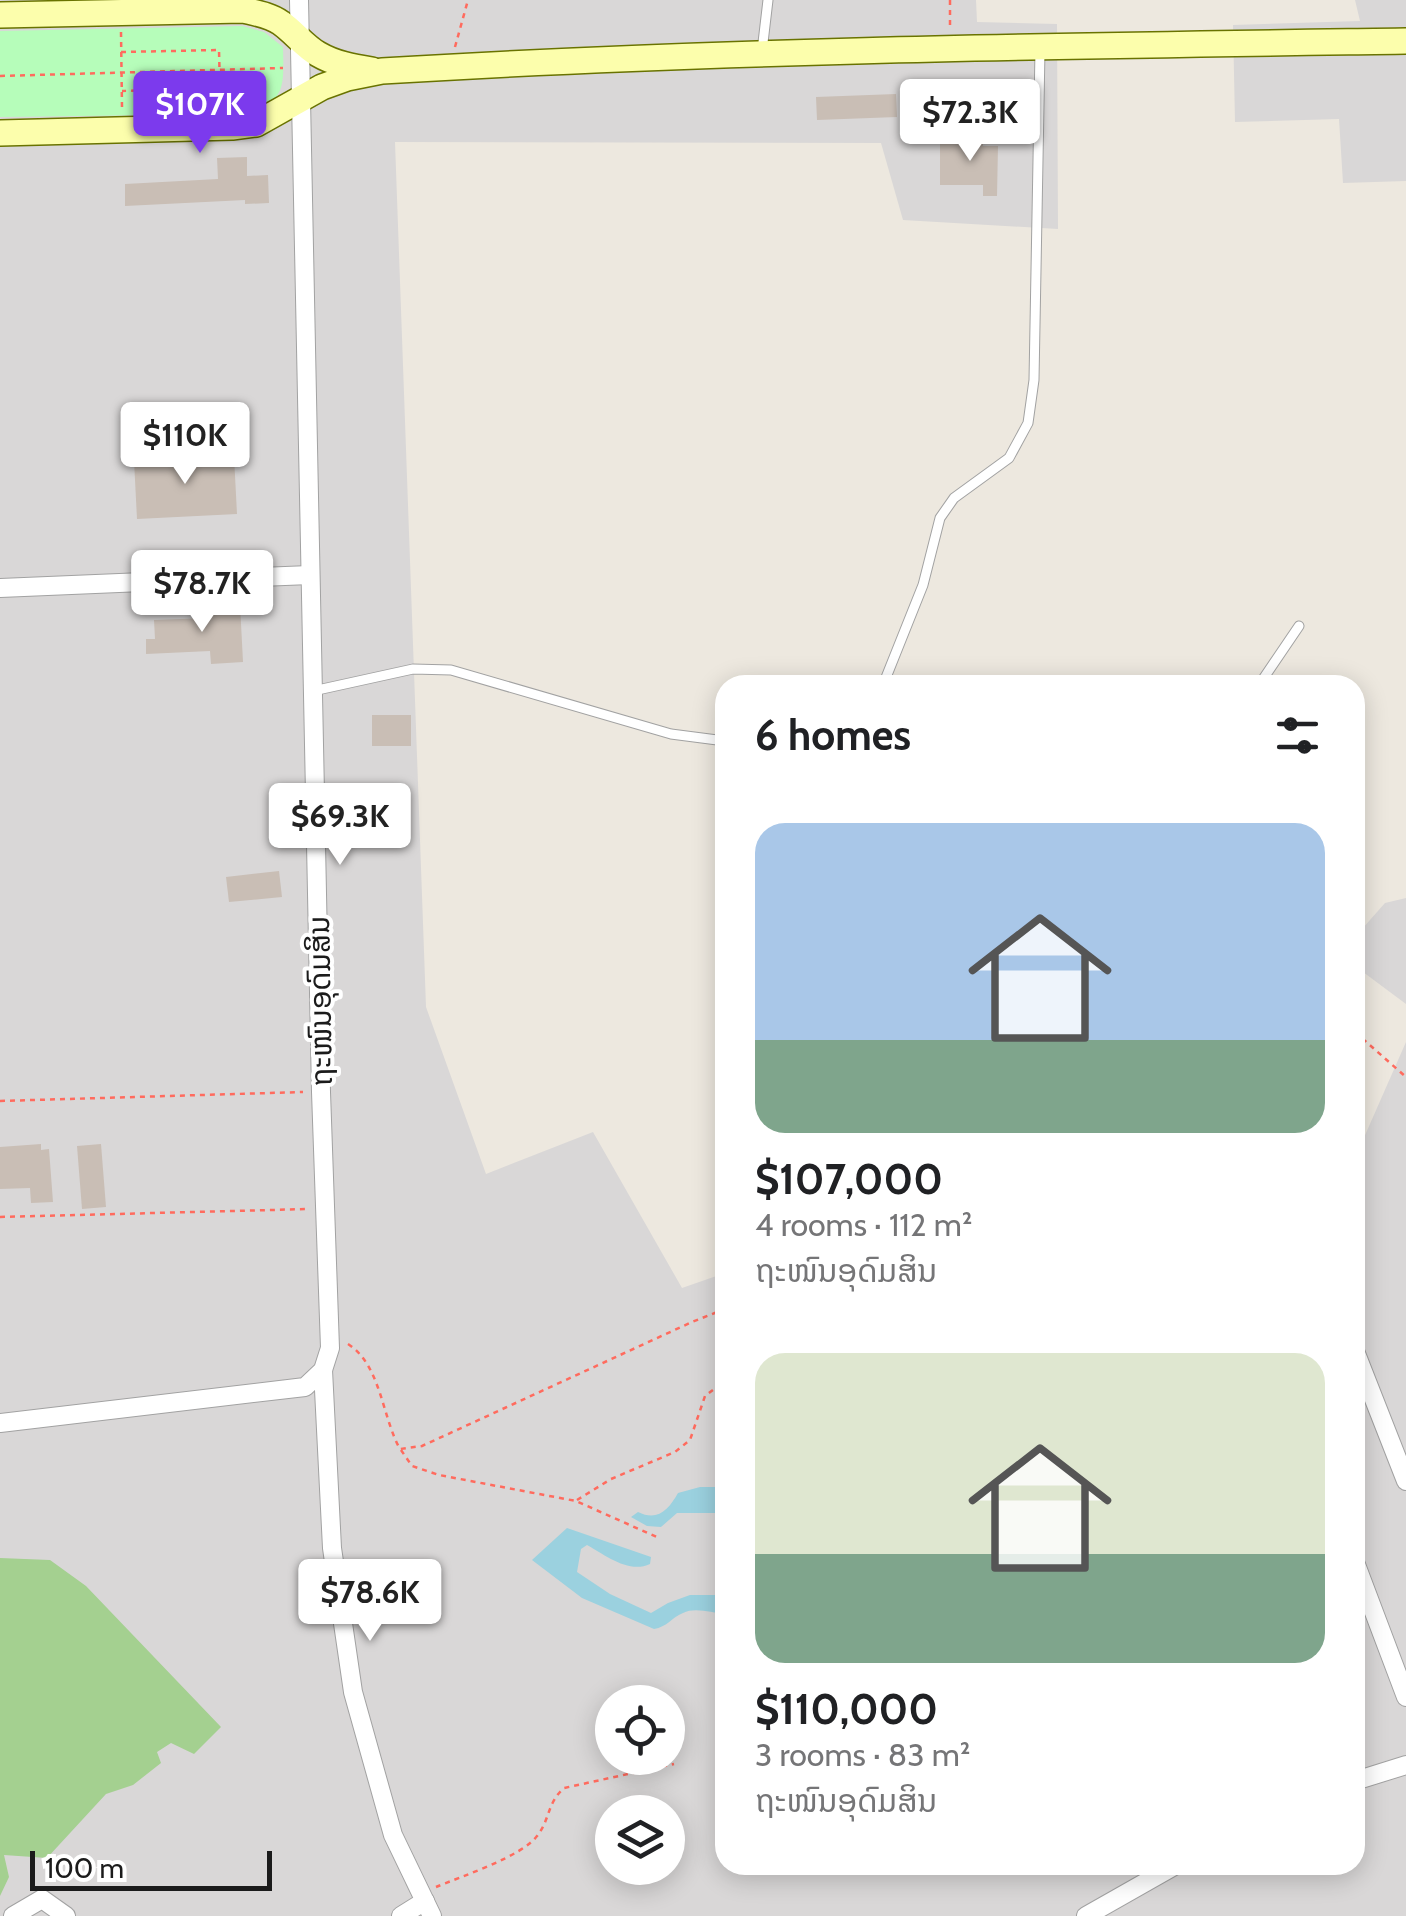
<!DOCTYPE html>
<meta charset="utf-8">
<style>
:root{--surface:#fff;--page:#f6f6f6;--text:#202124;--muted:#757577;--accent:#7c3aed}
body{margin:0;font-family:Cabin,"Noto Sans Lao",sans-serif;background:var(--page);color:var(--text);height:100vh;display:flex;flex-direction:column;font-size:38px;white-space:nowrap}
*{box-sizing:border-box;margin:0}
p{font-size:32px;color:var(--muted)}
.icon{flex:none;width:55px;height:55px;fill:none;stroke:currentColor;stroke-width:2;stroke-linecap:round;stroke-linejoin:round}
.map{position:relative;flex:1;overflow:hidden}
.drawer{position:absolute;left:715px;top:675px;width:650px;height:1200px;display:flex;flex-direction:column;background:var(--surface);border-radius:30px;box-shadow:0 5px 25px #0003}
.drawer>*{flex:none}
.buttons{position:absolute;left:595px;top:1685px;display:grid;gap:20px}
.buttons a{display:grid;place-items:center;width:90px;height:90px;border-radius:50%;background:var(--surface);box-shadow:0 5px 25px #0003;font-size:50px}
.scale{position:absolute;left:30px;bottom:25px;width:242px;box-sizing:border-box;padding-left:10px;border:5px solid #1b1b1b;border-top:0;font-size:28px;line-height:35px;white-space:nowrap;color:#1b1b1b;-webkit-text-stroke:8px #fff;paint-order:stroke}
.price{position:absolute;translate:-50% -85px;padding:0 22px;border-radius:10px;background:#fff;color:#222;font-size:32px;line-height:65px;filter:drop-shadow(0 2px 5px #0008)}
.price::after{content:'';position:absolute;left:50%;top:60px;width:30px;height:22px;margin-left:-15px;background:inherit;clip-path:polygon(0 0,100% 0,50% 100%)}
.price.active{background:var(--accent);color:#fff}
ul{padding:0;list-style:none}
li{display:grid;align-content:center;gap:20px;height:530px;padding:0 40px}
li span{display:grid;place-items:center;height:310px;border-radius:30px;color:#555}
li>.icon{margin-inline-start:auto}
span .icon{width:180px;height:180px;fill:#fffc;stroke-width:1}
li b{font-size:42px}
h2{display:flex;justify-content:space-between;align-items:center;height:120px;padding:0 40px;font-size:42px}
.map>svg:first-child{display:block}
.residential{fill:#d9d7d7;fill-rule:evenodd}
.forest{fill:#a4d090}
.park{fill:#b6fdba}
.water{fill:#9bd1df}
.building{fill:#c9beb5}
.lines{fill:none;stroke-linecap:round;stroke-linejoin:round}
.lane-casing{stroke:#a2a2a2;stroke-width:11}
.street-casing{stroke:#a2a2a2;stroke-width:20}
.secondary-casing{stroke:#697300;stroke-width:28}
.path{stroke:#ff6b5e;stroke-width:2.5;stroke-dasharray:5 5;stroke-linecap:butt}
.lane{stroke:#fff;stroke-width:9}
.street{stroke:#fff;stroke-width:18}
.secondary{stroke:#fcfeac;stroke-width:25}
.labels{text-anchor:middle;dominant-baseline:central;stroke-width:8;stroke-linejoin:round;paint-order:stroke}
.street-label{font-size:30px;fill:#1b1b1b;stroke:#fff}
</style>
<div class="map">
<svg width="1406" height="1916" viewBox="0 0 1406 1916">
<rect width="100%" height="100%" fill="#ede8df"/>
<g class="residential">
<path d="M 0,0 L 976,0 L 977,22 L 1057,24 L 1058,229 L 903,220 L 881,143 L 395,142 L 426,1007 L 486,1174 L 593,1132 L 682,1288 L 725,1273 L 725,1865 L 1355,1865 L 1355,1158 L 1406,1042 L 1406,1916 L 0,1916 ZM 612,1702 L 668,1702 L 668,1758 L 612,1758 ZM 612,1812 L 668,1812 L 668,1868 L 612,1868 Z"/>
<path d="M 1355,0 L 1406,0 L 1406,181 L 1343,183 L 1339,119 L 1235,122 L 1233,25 L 1360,21 Z"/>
<path d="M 1406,898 L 1406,1004 L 1355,966 L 1355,937 L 1385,903 Z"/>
</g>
<path class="forest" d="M 0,1558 L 50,1560 L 86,1586 L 221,1727 L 194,1754 L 171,1743 L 157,1752 L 161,1763 L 133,1785 L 106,1794 L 47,1858 L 4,1855 L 9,1877 L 0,1896 Z"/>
<path class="park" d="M 242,26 L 264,32 L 283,47 C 284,88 286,105 239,114 L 0,117 L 0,31 Z"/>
<g class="water">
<path d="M 700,1487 L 725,1487 L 725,1513 L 677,1513 L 661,1527 L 647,1526 L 631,1517 L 638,1512 C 658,1522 669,1509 678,1493 Z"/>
<path d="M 567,1528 L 651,1557 L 650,1564 C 629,1574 605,1555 587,1545 L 581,1549 L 577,1572 L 610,1594 L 651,1613 L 668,1603 L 690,1595 L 725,1595 L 725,1614 C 712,1613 695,1607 683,1613 C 671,1618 667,1627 654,1629 L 582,1598 L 532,1560 Z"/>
</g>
<g class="building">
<path d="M 896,94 L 897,117 L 817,120 L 816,97 Z"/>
<path d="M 960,132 L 977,132 L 977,140 L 983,140 L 983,146 L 998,146 L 997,196 L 983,196 L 983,185 L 940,185 L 940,143 L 960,143 Z"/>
<path d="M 247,157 L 247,176 L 268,175 L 269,203 L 245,204 L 245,200 L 125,206 L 125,184 L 218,179 L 217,158 Z"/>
<path d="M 234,456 L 237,514 L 137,519 L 134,460 Z"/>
<path d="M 240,604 L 243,662 L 211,664 L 210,651 L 146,654 L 146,639 L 155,639 L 154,620 L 208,618 L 207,605 Z"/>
<rect x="372" y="715" width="39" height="31"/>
<path d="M 279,871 L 282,897 L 229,902 L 226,877 Z"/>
<path d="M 41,1144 L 41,1150 L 49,1149 L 53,1202 L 31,1203 L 30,1188 L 0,1189 L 0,1147 Z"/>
<path d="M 101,1144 L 106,1207 L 82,1209 L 77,1146 Z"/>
</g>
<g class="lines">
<defs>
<g id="lane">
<path d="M 762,51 L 768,0"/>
<path d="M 883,685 L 923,585 L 940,518 L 954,498 L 1009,458 L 1028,423 L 1034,380 L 1040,50"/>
<path d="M 1259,685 L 1299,626"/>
<path d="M 313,691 L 413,669 L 451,670 L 671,734 L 725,741"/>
</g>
<g id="street">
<path d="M 0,588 L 310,575"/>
<path d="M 1355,1351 L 1406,1481"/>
<path d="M 323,1370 L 332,1548 L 353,1692 L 393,1835 L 432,1916"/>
<path d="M 0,1423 L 305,1387 L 323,1370 L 330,1348 L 321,1092 L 299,0"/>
<path d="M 1355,1562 L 1406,1697"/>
<path d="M 1355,1781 L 1406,1765"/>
<path d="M 13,1916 L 42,1899 L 66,1916"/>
<path d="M 401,1916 L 425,1901"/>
<path d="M 1086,1916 L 1176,1865"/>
</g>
<g id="secondary">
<path d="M 0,15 L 243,10 C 256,13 270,15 281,23 C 294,32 304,46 318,54 C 335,64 353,67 372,70"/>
<path d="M 0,133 L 232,127 L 256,124 L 322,87 L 347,78 L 382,71 C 723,50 1065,46 1406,41"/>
</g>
</defs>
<use href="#lane" class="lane-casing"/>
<use href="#street" class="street-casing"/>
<use href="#secondary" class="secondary-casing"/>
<g class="path">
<path d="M 950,0 L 950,27"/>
<path d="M 121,32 L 122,108"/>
<path d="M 455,47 L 468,0"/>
<path d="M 121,52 L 219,50 L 220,88 L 122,91"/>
<path d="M 0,76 L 283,68"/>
<path d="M 1355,1032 L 1406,1077"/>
<path d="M 0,1101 L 303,1092"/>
<path d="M 0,1217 L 309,1209"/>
<path d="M 348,1344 C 381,1365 382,1417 400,1449 L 422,1446 L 692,1322 L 725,1309"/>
<path d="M 401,1450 L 412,1466 L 439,1475 L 576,1501 L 659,1538"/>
<path d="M 577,1500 L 611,1479 L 675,1452 L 690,1440 L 705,1396 L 725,1381"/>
<path d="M 436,1887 C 462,1876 521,1857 537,1836 C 550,1820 547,1803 564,1788 L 674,1764"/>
</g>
<use href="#lane" class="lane"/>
<use href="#street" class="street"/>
<use href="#secondary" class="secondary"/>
</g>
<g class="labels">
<g class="street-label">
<text transform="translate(320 1001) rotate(-91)">ຖະໜົນອຸດົມສິນ</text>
</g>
</g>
</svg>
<div class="buttons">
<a><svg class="icon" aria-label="locate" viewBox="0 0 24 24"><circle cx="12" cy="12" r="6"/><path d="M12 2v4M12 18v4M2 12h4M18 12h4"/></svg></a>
<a><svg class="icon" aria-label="layers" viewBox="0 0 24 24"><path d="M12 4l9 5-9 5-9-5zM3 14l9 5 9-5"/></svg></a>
</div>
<div class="scale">100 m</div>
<b class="price active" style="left:200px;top:156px">$107K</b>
<b class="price" style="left:970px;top:164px">$72.3K</b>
<b class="price" style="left:185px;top:487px">$110K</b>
<b class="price" style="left:202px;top:635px">$78.7K</b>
<b class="price" style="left:340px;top:868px">$69.3K</b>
<b class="price" style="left:370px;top:1644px">$78.6K</b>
<section class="drawer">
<h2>6 homes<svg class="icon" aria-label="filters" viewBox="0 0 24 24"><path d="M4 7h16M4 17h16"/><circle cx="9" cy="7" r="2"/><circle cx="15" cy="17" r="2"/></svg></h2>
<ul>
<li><span style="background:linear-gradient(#a9c7e8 70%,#7fa58c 0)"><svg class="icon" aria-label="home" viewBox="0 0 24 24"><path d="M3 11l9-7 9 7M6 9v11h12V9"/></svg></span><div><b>$107,000</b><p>4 rooms · 112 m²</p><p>ຖະໜົນອຸດົມສິນ</p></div></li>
<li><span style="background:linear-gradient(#dfe7d0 65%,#7fa58c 0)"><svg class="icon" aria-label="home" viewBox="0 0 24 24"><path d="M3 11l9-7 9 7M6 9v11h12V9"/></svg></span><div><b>$110,000</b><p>3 rooms · 83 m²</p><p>ຖະໜົນອຸດົມສິນ</p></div></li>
</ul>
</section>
</div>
